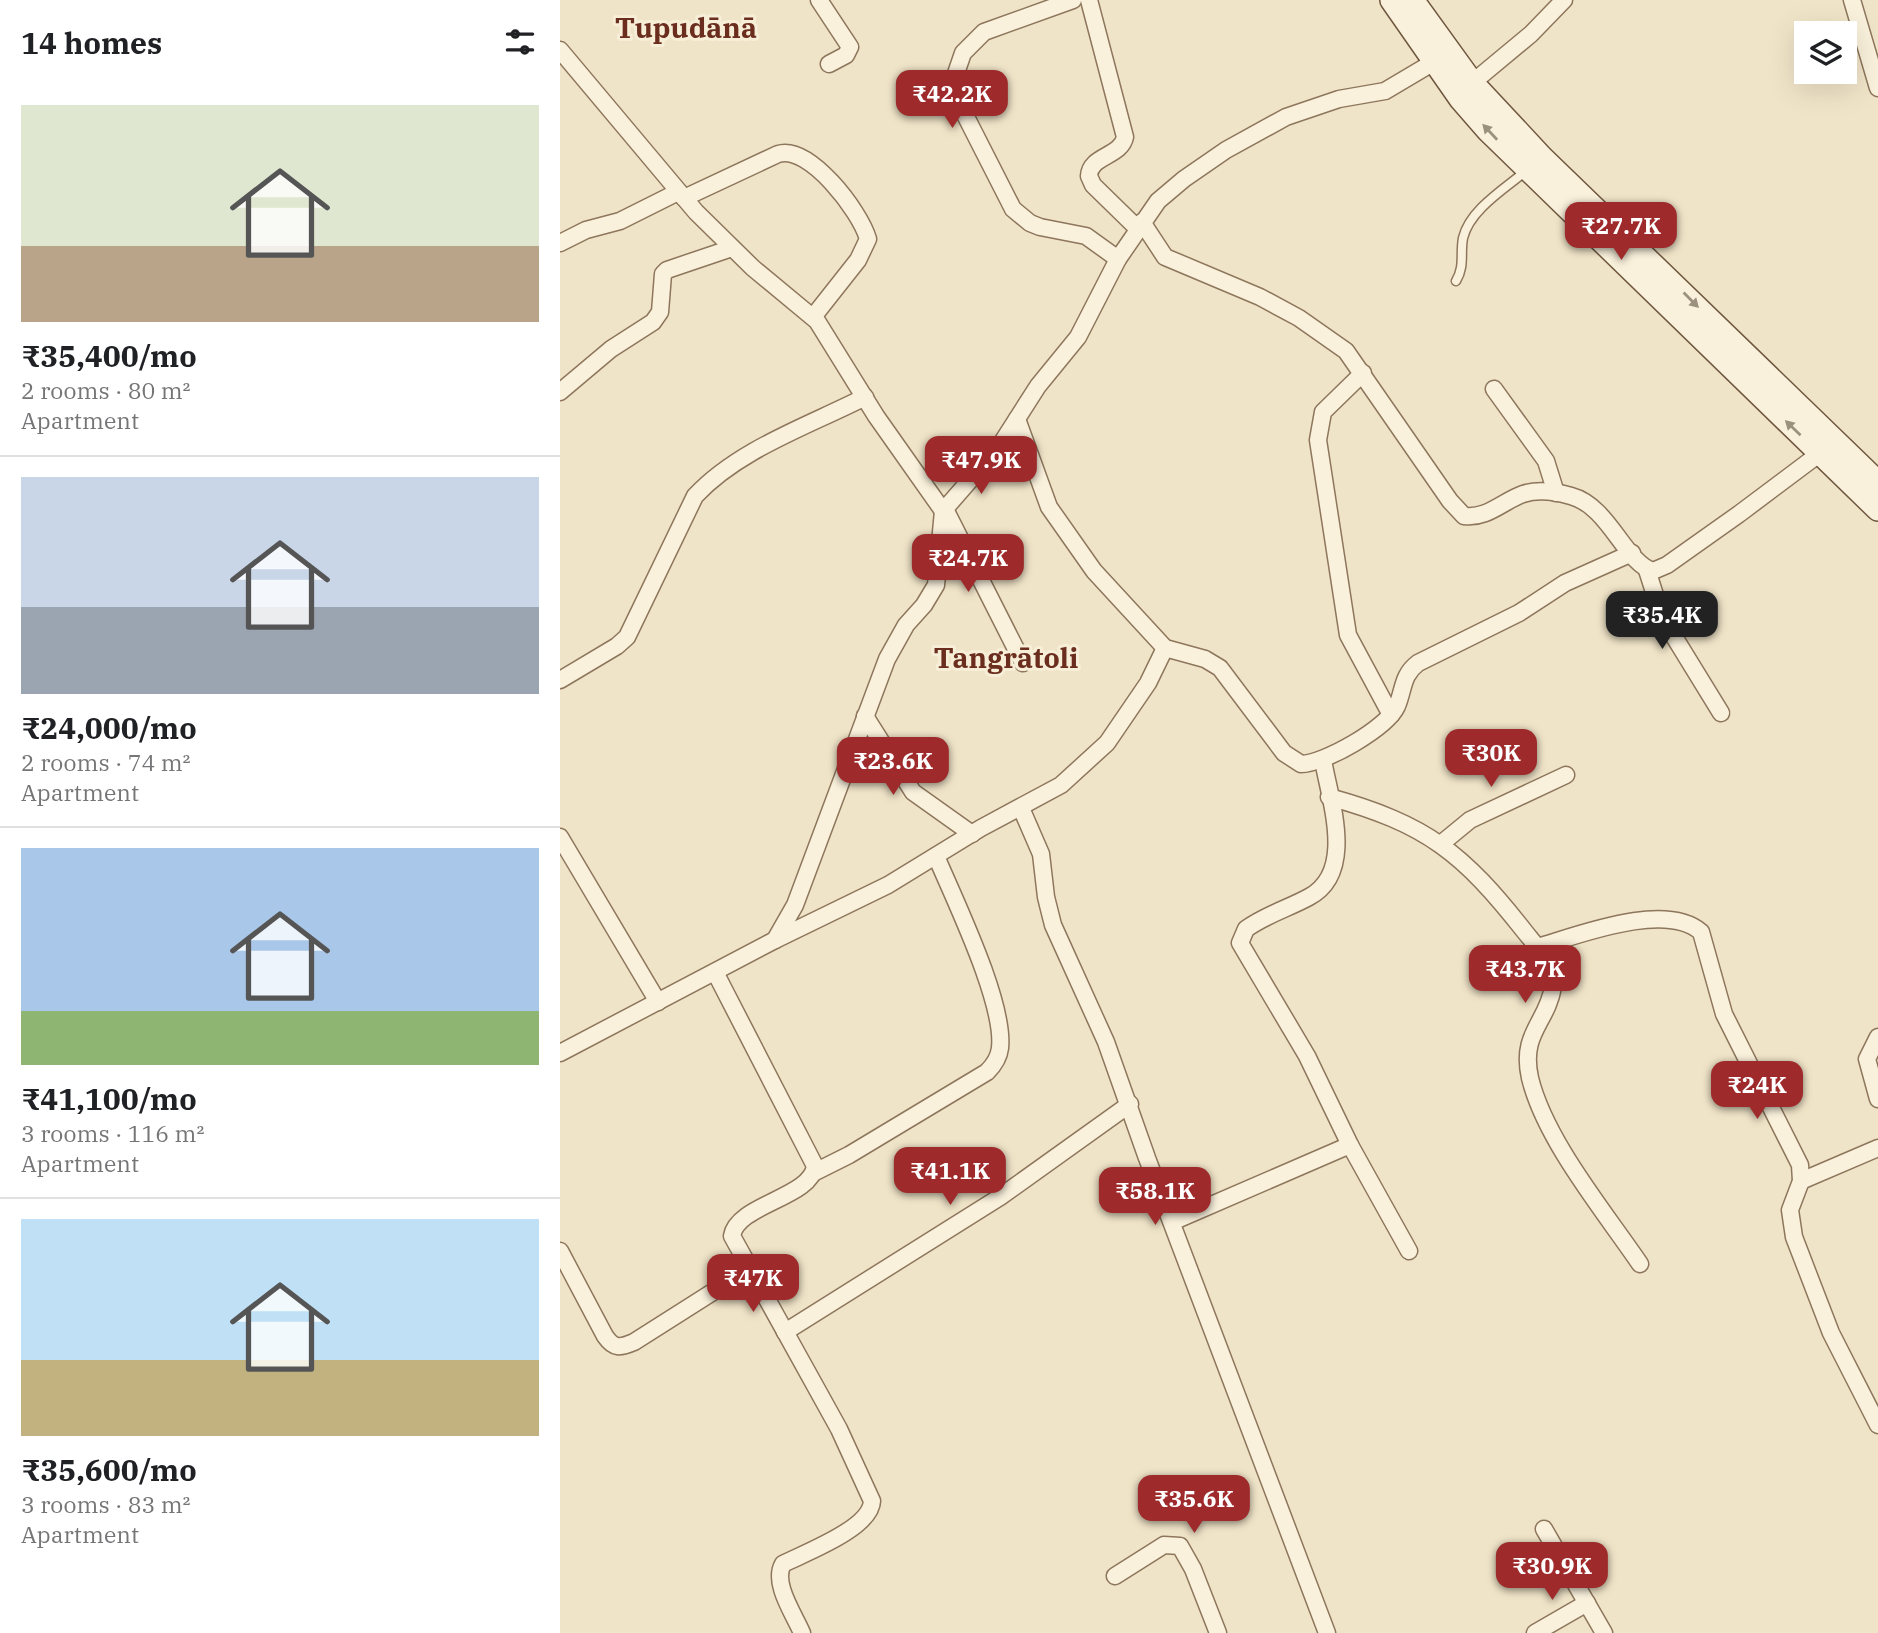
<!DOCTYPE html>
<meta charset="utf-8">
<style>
:root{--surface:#fff;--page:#f6f6f6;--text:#202124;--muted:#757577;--line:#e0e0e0;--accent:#9e2a2b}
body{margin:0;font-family:"IBM Plex Serif",serif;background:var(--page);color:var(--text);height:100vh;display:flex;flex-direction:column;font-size:26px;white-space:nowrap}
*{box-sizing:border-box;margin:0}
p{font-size:23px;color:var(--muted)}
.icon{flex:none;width:38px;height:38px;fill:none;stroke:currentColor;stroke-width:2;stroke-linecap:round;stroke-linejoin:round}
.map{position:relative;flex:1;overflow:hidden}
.details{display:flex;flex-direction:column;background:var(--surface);width:560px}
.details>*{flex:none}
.buttons{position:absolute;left:1234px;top:21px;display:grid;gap:14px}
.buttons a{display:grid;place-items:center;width:63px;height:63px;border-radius:0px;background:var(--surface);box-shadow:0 7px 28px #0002;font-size:35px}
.price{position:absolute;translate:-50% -60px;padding:0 16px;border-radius:14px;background:var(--accent);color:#fff;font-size:23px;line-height:46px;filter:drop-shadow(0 2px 4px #0008)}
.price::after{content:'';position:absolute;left:50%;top:42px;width:21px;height:16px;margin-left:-10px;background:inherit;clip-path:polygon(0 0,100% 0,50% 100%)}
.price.active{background:#222;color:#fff}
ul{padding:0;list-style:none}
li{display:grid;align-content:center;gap:14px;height:371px;padding:0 21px}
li+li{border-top:2px solid var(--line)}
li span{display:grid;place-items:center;height:217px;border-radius:0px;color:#555}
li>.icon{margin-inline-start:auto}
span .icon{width:126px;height:126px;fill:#fffc;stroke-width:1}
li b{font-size:30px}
h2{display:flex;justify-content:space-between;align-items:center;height:84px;padding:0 21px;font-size:30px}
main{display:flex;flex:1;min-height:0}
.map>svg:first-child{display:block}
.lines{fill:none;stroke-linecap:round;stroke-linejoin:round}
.service-casing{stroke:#8d765c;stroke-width:11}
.minor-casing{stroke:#8d765c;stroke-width:19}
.secondary-casing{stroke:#6f573f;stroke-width:26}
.service{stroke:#faf1dc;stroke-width:8}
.minor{stroke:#faf1dc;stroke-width:16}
.secondary{stroke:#faf1dc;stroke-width:23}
.oneway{fill:#9c907e}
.labels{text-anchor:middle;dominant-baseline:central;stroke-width:6;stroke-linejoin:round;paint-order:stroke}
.district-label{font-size:28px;font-weight:bold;fill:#6b2e1e;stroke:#f7eed8}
</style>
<main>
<section class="details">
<h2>14 homes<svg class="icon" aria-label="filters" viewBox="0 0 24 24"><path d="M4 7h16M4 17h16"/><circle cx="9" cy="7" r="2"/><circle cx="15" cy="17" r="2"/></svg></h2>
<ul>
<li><span style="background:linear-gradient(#dfe7d0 65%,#b9a48a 0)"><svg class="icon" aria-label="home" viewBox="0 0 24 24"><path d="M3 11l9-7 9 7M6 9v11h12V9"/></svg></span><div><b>₹35,400/mo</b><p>2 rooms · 80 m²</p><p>Apartment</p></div></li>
<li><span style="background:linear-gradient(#c9d6e8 60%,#9aa5b1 0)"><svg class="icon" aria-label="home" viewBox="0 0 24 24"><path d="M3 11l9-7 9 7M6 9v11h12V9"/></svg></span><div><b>₹24,000/mo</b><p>2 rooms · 74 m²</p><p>Apartment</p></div></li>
<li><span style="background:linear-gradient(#a9c7e8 75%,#8fb573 0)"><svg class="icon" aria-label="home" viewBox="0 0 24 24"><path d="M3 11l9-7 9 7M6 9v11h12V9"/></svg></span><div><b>₹41,100/mo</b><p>3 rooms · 116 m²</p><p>Apartment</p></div></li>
<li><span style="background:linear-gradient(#bfe0f5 65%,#c2b280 0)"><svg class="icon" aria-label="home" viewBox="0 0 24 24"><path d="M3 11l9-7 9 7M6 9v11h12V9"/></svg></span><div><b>₹35,600/mo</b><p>3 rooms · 83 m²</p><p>Apartment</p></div></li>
</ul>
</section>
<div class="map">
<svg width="1318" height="1633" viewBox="0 0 1318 1633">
<rect width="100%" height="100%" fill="#f0e4c8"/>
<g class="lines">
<defs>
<path id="service" d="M 896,281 C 905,266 900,254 903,238 C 910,209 946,188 967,170"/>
<g id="minor">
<path d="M 259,0 L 290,47 L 286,55 L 269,64"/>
<path d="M 513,0 L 424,32 L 403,53 L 393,82 L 399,103 L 453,209 L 470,223 L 480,227 L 526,236 L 558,259"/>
<path d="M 529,0 L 565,137 C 561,157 530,155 529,176 L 533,185 L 577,228"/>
<path d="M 1292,0 L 1318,88"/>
<path d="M 0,50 L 136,212 L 193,268 L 257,321 L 316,416 L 383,511 L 439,447 L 478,386 L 518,337 L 558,259 L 598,201 L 624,179 L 666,150 L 726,117 L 779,99 L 825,91 L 884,56"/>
<path d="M 912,83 L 971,34 L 1004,0"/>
<path d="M 124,198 L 218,154 C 249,144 300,211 308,239 L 298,260 L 253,317"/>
<path d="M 582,222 L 605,257 L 700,297 L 739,318 L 786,351 L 890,501 L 904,516 C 927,519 943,501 963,494 C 978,489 997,492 1011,496 C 1049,506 1065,563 1093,571 L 1107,565 L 1179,514 L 1259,454"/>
<path d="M 0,243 L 26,230 L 60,221 L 118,192"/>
<path d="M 803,373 L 763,412 L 758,440 L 788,635 L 831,715"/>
<path d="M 934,389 L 986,461 L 996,493"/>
<path d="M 0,392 L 51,349 L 93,322 L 100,312 L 103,274 L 107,270 L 172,248"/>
<path d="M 457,419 L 489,507 L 534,571 L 605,648 L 645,659 L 660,668 L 724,753 L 741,764 C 764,764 827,728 837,706 C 844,689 842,675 858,663 L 959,613 L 1005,583 L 1072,553"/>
<path d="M 385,509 L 463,663"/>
<path d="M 1087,570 L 1102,617 L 1161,713"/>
<path d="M 0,680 L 57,646 L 67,637 L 135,496 C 179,449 248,426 305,397"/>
<path d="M 305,716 L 353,792 L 412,834"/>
<path d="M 763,760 C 770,801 796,872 749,897 C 729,908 705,915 686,929 L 680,943 L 747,1056 L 790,1145 L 849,1251"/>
<path d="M 769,797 C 867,824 903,853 965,932 C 977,947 996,966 993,987 C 987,1023 960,1033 970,1078 C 985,1140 1044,1211 1080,1264"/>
<path d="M 461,808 L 481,854 L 486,897 L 493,925 L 546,1042 L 587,1158 L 767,1633"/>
<path d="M 0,837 L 98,1002"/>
<path d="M 882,843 L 910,820 L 1006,775"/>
<path d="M 215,940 L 328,885 L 421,828 L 501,785 L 547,743 L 588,683 L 605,648"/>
<path d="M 978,947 C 1019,935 1105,901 1141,932 L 1164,1014 L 1240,1165 L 1241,1181 L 1230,1210 L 1234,1237 L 1271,1333 L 1318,1425"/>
<path d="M 155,972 L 255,1166 C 251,1198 177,1204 172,1236 L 279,1429 L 312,1501 C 311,1528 247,1552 223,1564 C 212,1583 234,1614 242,1633"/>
<path d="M 1318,1037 L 1307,1059 L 1318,1099"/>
<path d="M 0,1053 L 215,940 L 235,905 L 327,659 L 346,625 L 364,605 L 376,585 L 383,511"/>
<path d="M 255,1172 L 289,1155 L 427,1072 C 434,1065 439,1057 440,1048 C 445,1003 395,901 376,856"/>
<path d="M 1241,1181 L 1318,1148"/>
<path d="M 612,1222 L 790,1145"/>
<path d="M 0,1251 L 45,1336 C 54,1349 60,1348 74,1342 L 189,1269"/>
<path d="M 225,1332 L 440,1197 L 570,1104"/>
<path d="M 984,1529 L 1044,1633"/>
<path d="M 555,1576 L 604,1545 L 620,1546 L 633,1569 L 658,1633"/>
<path d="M 975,1633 L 1027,1603"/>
</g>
<g id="secondary">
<path d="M 832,0 L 901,99 L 928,130 L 1318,509"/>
<path d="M 852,0 L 912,83 L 982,158 L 1318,483"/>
</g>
</defs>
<use href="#service" class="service-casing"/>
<use href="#minor" class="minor-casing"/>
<use href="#secondary" class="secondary-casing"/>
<use href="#service" class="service"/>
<use href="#minor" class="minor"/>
<use href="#secondary" class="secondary"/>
</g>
<defs><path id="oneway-solid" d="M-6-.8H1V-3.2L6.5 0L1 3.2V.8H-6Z" transform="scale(1.75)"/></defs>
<g class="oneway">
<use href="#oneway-solid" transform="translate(930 132) rotate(-133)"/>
<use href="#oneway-solid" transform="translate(1131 300) rotate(45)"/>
<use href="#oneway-solid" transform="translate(1233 428) rotate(-136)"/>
</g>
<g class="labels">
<g class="district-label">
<text x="126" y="27">Tupudānā</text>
<text x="446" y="657">Tangrātoli</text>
</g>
</g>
</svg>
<div class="buttons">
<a><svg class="icon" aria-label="layers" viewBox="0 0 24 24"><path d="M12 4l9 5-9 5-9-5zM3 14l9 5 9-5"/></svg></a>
</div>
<b class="price" style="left:392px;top:130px">₹42.2K</b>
<b class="price" style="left:1061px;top:262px">₹27.7K</b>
<b class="price" style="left:421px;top:496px">₹47.9K</b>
<b class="price" style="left:408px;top:594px">₹24.7K</b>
<b class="price active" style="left:1102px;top:651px">₹35.4K</b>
<b class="price" style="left:931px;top:789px">₹30K</b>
<b class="price" style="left:333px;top:797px">₹23.6K</b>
<b class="price" style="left:965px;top:1005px">₹43.7K</b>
<b class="price" style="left:1197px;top:1121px">₹24K</b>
<b class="price" style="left:390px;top:1207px">₹41.1K</b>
<b class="price" style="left:595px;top:1227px">₹58.1K</b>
<b class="price" style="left:193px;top:1314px">₹47K</b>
<b class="price" style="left:634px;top:1535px">₹35.6K</b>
<b class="price" style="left:992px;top:1602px">₹30.9K</b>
</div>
</main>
